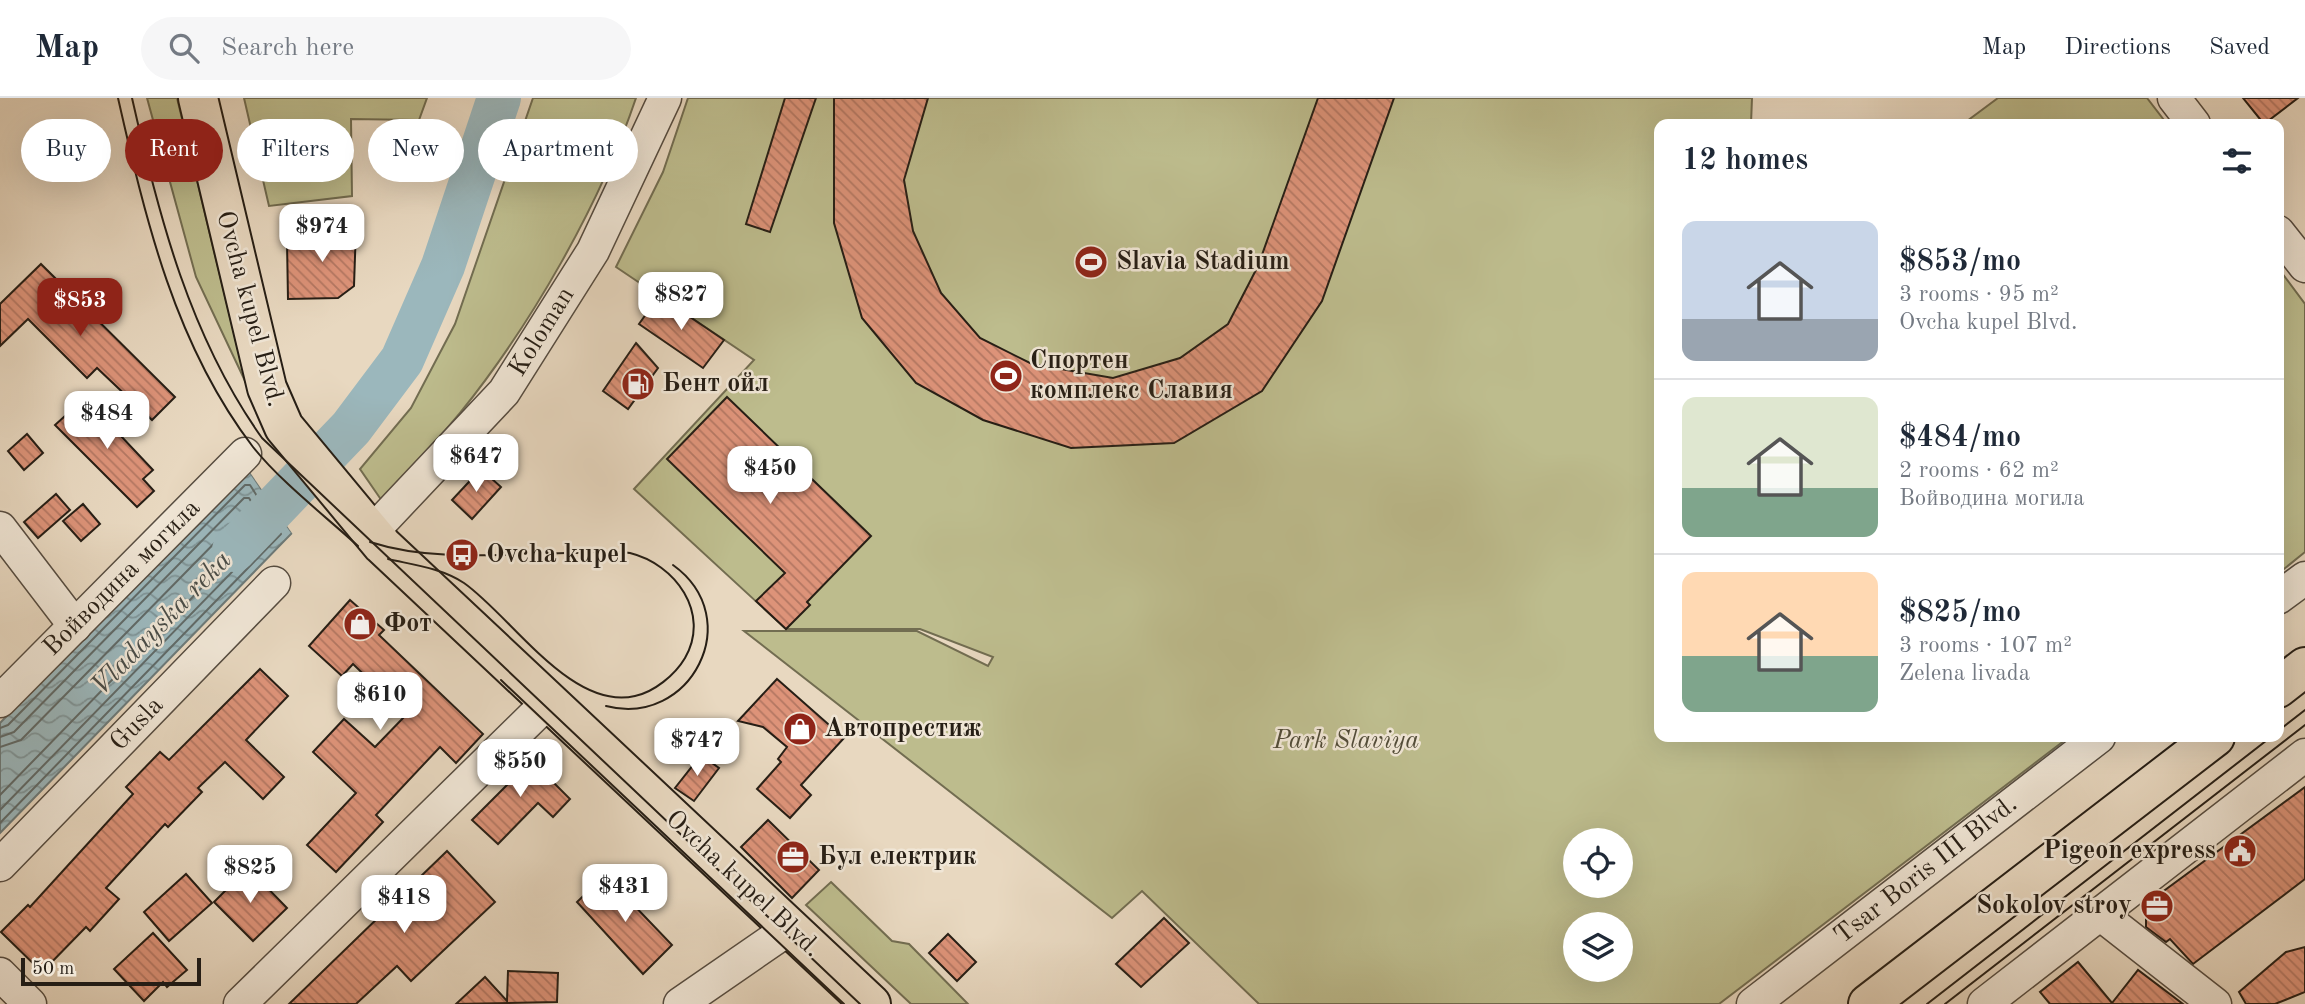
<!DOCTYPE html>
<meta charset="utf-8">
<style>
:root{--surface:#fff;--page:#f6f6f7;--text:#1f2937;--muted:#747a83;--line:#e0e1e3;--accent:#8f2418}
body{margin:0;font-family:"Old Standard TT",serif;background:var(--page);color:var(--text);height:100vh;display:flex;flex-direction:column;font-size:26px;white-space:nowrap}
*{box-sizing:border-box;margin:0}
p{font-size:23px;color:var(--muted)}
.icon{flex:none;width:38px;height:38px;fill:none;stroke:currentColor;stroke-width:2;stroke-linecap:round;stroke-linejoin:round}
.map{position:relative;flex:1;overflow:hidden}
.side{position:absolute;left:1654px;top:21px;width:630px;height:623px;display:flex;flex-direction:column;background:var(--surface);border-radius:14px;box-shadow:0 7px 28px #0002}
.side>*{flex:none}
.guide{position:absolute;left:21px;top:21px;width:665px;height:63px;display:flex;gap:14px}
.controls{position:absolute;left:1563px;top:730px;display:grid;gap:14px}
.controls a{display:grid;place-items:center;width:70px;height:70px;border-radius:50%;background:var(--surface);box-shadow:0 7px 28px #0002;font-size:35px}
.scale{position:absolute;left:21px;bottom:18px;width:180px;box-sizing:border-box;padding-left:7px;border:4px solid #261e15;border-top:0;font-size:19px;line-height:24px;white-space:nowrap;color:#261e15;-webkit-text-stroke:5px #f0e6d6;paint-order:stroke}
.price{position:absolute;translate:-50% -60px;padding:0 16px;border-radius:14px;background:#fff;color:#222;font-size:23px;line-height:46px;filter:drop-shadow(0 2px 4px #0008)}
.price::after{content:'';position:absolute;left:50%;top:42px;width:21px;height:16px;margin-left:-10px;background:inherit;clip-path:polygon(0 0,100% 0,50% 100%)}
.price.active{background:var(--accent);color:#fff}
ul{padding:0;list-style:none}
li{display:flex;align-items:center;gap:21px;height:175px;padding:0 28px}
li+li{border-top:2px solid var(--line)}
li span{display:grid;place-items:center;flex:none;width:196px;height:140px;border-radius:14px;color:#555}
li>.icon{margin-inline-start:auto}
span .icon{width:84px;height:84px;fill:#fffc;stroke-width:1}
li b{font-size:30px}
h2{display:flex;justify-content:space-between;align-items:center;height:84px;padding:0 28px;font-size:30px}
.pill{padding:0 24px;border-radius:32px;background:var(--surface);box-shadow:0 7px 28px #0002;font-size:24px;line-height:63px}
.pill.active{background:var(--accent);color:#fff}
header{display:flex;align-items:center;gap:42px;box-sizing:border-box;height:98px;padding:0 35px;background:var(--surface);border-bottom:2px solid var(--line)}
header strong{font-size:33px}
nav{display:flex;gap:38px;margin-inline-start:auto;font-size:24px}
.search{width:490px;height:63px;background:var(--page);display:flex;align-items:center;gap:18px;box-sizing:border-box;padding:0 24px;border-radius:38px;color:var(--muted);font-size:26px}
.map>svg:first-child{display:block}
.green{fill:#bdbc8d;stroke:#726d51;stroke-width:2;fill-rule:evenodd}
.water{fill:url(#water-waves);stroke:#6c7a79;stroke-width:2}
.pier{fill:#e8d8c0}
.lines{fill:none;stroke-linecap:round;stroke-linejoin:round}
.shore{stroke:#606a68;stroke-width:2}
.river{stroke:#9bb7bc;stroke-width:44}
.building{fill:url(#building-back-hatch);stroke:#261e15;stroke-width:2}
.minor-casing{stroke:#564c40;stroke-width:35}
.major-casing{stroke:#261e15;stroke-width:42}
.minor{stroke:#f0e6d6;stroke-width:32}
.major{stroke:#e8d8c0;stroke-width:38}
.tram{stroke:#261e15;stroke-width:2}
.labels{text-anchor:middle;dominant-baseline:central;stroke-width:5;stroke-linejoin:round;paint-order:stroke}
.poi-label{font-size:26px;font-weight:bold;fill:#261e15;stroke:#f0e6d6;text-anchor:start}
.street-label{font-size:26px;fill:#261e15;stroke:#f0e6d6}
.park-label{font-size:26px;font-style:italic;fill:#534d39;stroke:#f0e6d6}
.water-label{font-size:28px;font-style:italic;fill:#494c47;stroke:#f0e6d6}
</style>
<header>
<strong>Map</strong>
<div class="search"><svg class="icon" aria-label="search" viewBox="0 0 24 24"><circle cx="10" cy="10" r="6"/><path d="M15 15l6 6"/></svg>Search here</div>
<nav><a>Map</a><a>Directions</a><a>Saved</a></nav>
</header>
<div class="map">
<svg width="2305" height="906" viewBox="0 0 2305 906">
<defs>
<pattern id="water-waves" width="16" height="10" patternUnits="userSpaceOnUse" patternTransform="scale(1.75)"><rect width="16" height="10" fill="#9bb7bc"/><path d="M0 5q4-4 8 0t8 0" fill="none" stroke="#7e9498"/></pattern>
<pattern id="building-back-hatch" width="6" height="6" patternUnits="userSpaceOnUse" patternTransform="scale(1.75)"><rect width="6" height="6" fill="#dd9379"/><path d="M-1 5l2 2M0 0l6 6M5-1l2 2" fill="none" stroke="#b37762"/></pattern>
</defs>
<rect width="100%" height="100%" fill="#e8d8c0"/>
<filter id="stains"><feTurbulence type="fractalNoise" baseFrequency=".00286" numOctaves="4"/><feColorMatrix values="0 0 0 0 .2 0 0 0 0 .09 0 0 0 0 .02 0 0 0 .5 -.17"/></filter>
<radialGradient id="worn" r=".72"><stop offset=".6" stop-color="#630" stop-opacity="0"/><stop offset="1" stop-color="#630" stop-opacity=".3"/></radialGradient>
<g class="green">
<path d="M 147,0 L 177,0 L 246,285 L 196,179 Z"/>
<path d="M 244,0 L 427,0 L 419,22 L 351,21 L 352,98 L 269,108 Z"/>
<path d="M 533,0 L 636,0 C 600,107 531,227 460,315 C 435,345 408,374 382,403 L 360,371 L 411,310 L 455,226 Z"/>
<path d="M 688,0 L 1752,0 L 1751,26 L 1659,26 L 1659,639 L 2069,639 L 1719,906 L 1259,906 L 1142,793 L 1112,820 L 744,533 L 917,533 L 988,568 L 993,559 L 920,531 L 786,531 L 634,391 L 754,262 L 616,169 L 663,74 ZM 1575,742 L 1620,742 L 1620,788 L 1575,788 ZM 1575,826 L 1620,826 L 1620,872 L 1575,872 Z"/>
<path d="M 1998,0 L 2147,0 L 2167,26 L 1963,26 Z"/>
<path d="M 2279,171 L 2305,206 L 2305,454 L 2279,475 Z"/>
<path d="M 831,784 L 892,843 L 909,846 L 968,906 L 911,906 L 806,807 Z"/>
</g>
<path class="water" d="M 249,373 L 292,435 L 0,735 L 0,625 Z"/>
<path class="pier" d="M 247,370 L 252,371 L 295,433 L 294,438 Z"/>
<g class="lines">
<g class="shore">
<path d="M 0,630 L 8,627 L 245,387 L 250,387 L 281,436 L 0,725"/>
<path d="M 0,639 L 14,634 L 244,400 L 249,400 L 270,435 L 0,712"/>
<path d="M 0,649 L 21,642 L 242,417 L 247,417 L 256,434 L 0,697"/>
</g>
<path class="river" d="M 234,452 L 351,330 L 402,262 L 443,168 L 499,0"/>
</g>
<g class="building">
<path d="M 785,0 L 816,0 L 770,134 L 746,126 Z"/>
<path d="M 834,0 L 928,0 L 904,82 L 913,133 L 941,195 L 980,240 L 1032,266 L 1113,280 L 1180,260 L 1228,226 L 1258,168 L 1318,0 L 1394,0 L 1322,203 L 1262,293 L 1174,345 L 1071,350 L 983,322 L 916,285 L 862,220 L 834,125 Z"/>
<path d="M 2243,0 L 2298,0 L 2264,26 Z"/>
<path d="M 356,129 L 354,188 L 338,200 L 288,201 L 287,144 L 308,144 L 307,130 Z"/>
<path d="M 41,166 L 175,299 L 152,322 L 97,270 L 87,280 L 28,221 L 0,248 L 0,206 Z"/>
<path d="M 659,198 L 724,242 L 703,270 L 639,226 Z"/>
<path d="M 636,245 L 658,270 L 628,311 L 603,293 Z"/>
<path d="M 727,299 L 871,438 L 807,504 L 810,507 L 786,531 L 756,503 L 785,475 L 667,361 Z"/>
<path d="M 85,300 L 153,372 L 143,381 L 154,393 L 137,409 L 55,327 Z"/>
<path d="M 27,336 L 43,355 L 24,372 L 8,353 Z"/>
<path d="M 481,371 L 501,389 L 472,421 L 452,402 Z"/>
<path d="M 56,396 L 70,412 L 38,440 L 24,424 Z"/>
<path d="M 83,406 L 100,426 L 81,443 L 63,423 Z"/>
<path d="M 350,502 L 384,532 L 379,537 L 483,636 L 456,665 L 440,649 L 376,717 L 383,724 L 336,774 L 307,747 L 356,695 L 313,654 L 344,621 L 375,649 L 406,617 L 353,566 L 342,578 L 309,548 Z"/>
<path d="M 260,571 L 288,598 L 246,642 L 284,679 L 263,701 L 225,664 L 198,690 L 202,694 L 168,729 L 165,726 L 106,790 L 119,801 L 90,833 L 86,829 L 42,874 L 1,834 L 28,807 L 30,809 L 133,696 L 126,689 L 160,654 L 169,662 Z"/>
<path d="M 777,581 L 844,640 L 801,687 L 811,697 L 790,720 L 757,691 L 781,664 L 778,661 L 787,649 L 763,629 L 738,623 Z"/>
<path d="M 523,654 L 570,701 L 553,719 L 538,705 L 498,746 L 472,722 L 509,685 L 500,677 Z"/>
<path d="M 701,657 L 719,670 L 694,703 L 675,690 Z"/>
<path d="M 2305,689 L 2305,781 L 2193,866 L 2170,841 L 2166,844 L 2146,829 L 2146,806 Z"/>
<path d="M 768,722 L 819,772 L 792,800 L 741,749 Z"/>
<path d="M 447,753 L 495,804 L 411,883 L 397,868 L 356,906 L 289,906 Z"/>
<path d="M 248,770 L 287,810 L 253,843 L 214,804 Z"/>
<path d="M 186,776 L 212,805 L 169,843 L 144,814 Z"/>
<path d="M 605,777 L 672,847 L 643,876 L 577,804 Z"/>
<path d="M 1164,820 L 1189,845 L 1141,889 L 1116,866 Z"/>
<path d="M 153,835 L 187,872 L 167,889 L 163,884 L 144,903 L 114,871 Z"/>
<path d="M 948,836 L 976,864 L 957,883 L 929,855 Z"/>
<path d="M 2305,849 L 2305,894 L 2275,906 L 2246,906 L 2239,894 L 2286,854 Z"/>
<path d="M 2078,864 L 2112,905 L 2138,872 L 2183,906 L 2050,906 L 2040,894 Z"/>
<path d="M 508,873 L 558,875 L 557,904 L 456,906 L 485,879 L 507,903 Z"/>
</g>
<g class="lines">
<defs>
<g id="minor">
<path d="M 2174,0 L 2194,26"/>
<path d="M 2278,134 L 2305,168"/>
<path d="M 0,430 L 75,528"/>
<path d="M 371,435 L 504,294 L 593,153 L 665,0"/>
<path d="M 2278,500 L 2305,480"/>
<path d="M 0,603 L 245,356"/>
<path d="M 0,767 L 274,485"/>
<path d="M 2100,816 L 2215,906"/>
<path d="M 0,876 L 30,906"/>
<path d="M 240,906 L 549,603"/>
<path d="M 680,906 L 790,830"/>
<path d="M 1753,906 L 2099,639"/>
<path d="M 1984,906 L 2305,657"/>
</g>
<g id="major">
<path d="M 198,0 L 267,290 L 284,329 L 382,447 L 871,906"/>
<path d="M 2278,590 L 2305,569"/>
<path d="M 1868,906 L 2215,639"/>
</g>
</defs>
<use href="#minor" class="minor-casing"/>
<use href="#major" class="major-casing"/>
<use href="#minor" class="minor"/>
<use href="#major" class="major"/>
<g class="tram">
<path d="M 118,0 C 146,123 175,247 253,349 C 281,384 324,417 358,448"/>
<path d="M 132,0 C 159,119 190,239 262,340 L 860,906"/>
<path d="M 370,444 C 432,464 502,456 566,455 C 586,455 611,451 630,455 C 675,466 711,515 685,560 C 675,577 654,594 635,598 C 571,613 511,518 464,485 C 441,470 414,467 388,461"/>
<path d="M 501,582 L 844,906"/>
<path d="M 606,608 C 690,630 748,521 673,467"/>
<path d="M 2278,633 L 2305,612"/>
<path d="M 1927,906 L 2271,639"/>
<path d="M 1945,906 L 2305,627"/>
</g>
</g>
<defs>
<symbol id="stadium-disc" viewBox="-11 -11 22 22"><circle r="9.5" fill="#8f2418" stroke="#f0e6d6"/><path d="M0-5a6.5 5 0 1 0 0 10a6.5 5 0 1 0 0-10ZM-3.5-1.8h7v3.6h-7Z" fill="#fff"/></symbol>
<symbol id="fuel-disc" viewBox="-11 -11 22 22"><circle r="9.5" fill="#8f2418" stroke="#f0e6d6"/><path d="M-5.5-6h7V0h2V4h1.3V-2.5L3-4.5l.8-.8L6-3V5H2.5V1h-1V6h-7ZM-4.2-4.7v3.2H.2V-4.7Z" fill="#fff"/></symbol>
<symbol id="bus-disc" viewBox="-11 -11 22 22"><circle r="9.5" fill="#8f2418" stroke="#f0e6d6"/><path d="M-5-6H5V4H4V6H2V4H-2V6H-4V4H-5ZM-3.5-4V0h7V-4ZM-3.5 1.2v1.5H-2V1.2ZM2 1.2v1.5H3.5V1.2Z" fill="#fff"/></symbol>
<symbol id="shop-disc" viewBox="-11 -11 22 22"><circle r="9.5" fill="#8f2418" stroke="#f0e6d6"/><path d="M-5-2.5h2.3a2.7 3.5 0 0 1 5.4 0H5L5.5 6h-11ZM-1.5-2.5h3a1.5 2.3 0 0 0-3 0Z" fill="#fff"/></symbol>
<symbol id="civic-disc" viewBox="-11 -11 22 22"><circle r="9.5" fill="#8f2418" stroke="#f0e6d6"/><path d="M-.6-6.5H3V-4.5H.6V-3L4-1V1h2V6H-6V1h2V-1L-.6-3ZM-1.2 2.5V6h2.4V2.5Z" fill="#fff"/></symbol>
<symbol id="office-disc" viewBox="-11 -11 22 22"><circle r="9.5" fill="#8f2418" stroke="#f0e6d6"/><path d="M-6-3h4V-5.5h4V-3h4V5H-6ZM-1-4.5V-3h2v-1.5ZM-6 0V1H6V0Z" fill="#fff"/></symbol>
</defs>
<g fill-rule="evenodd">
<use href="#stadium-disc" x="1072" y="145" width="38" height="38"/>
<use href="#stadium-disc" x="987" y="259" width="38" height="38"/>
<use href="#fuel-disc" x="619" y="267" width="38" height="38"/>
<use href="#bus-disc" x="443" y="438" width="38" height="38"/>
<use href="#shop-disc" x="341" y="507" width="38" height="38"/>
<use href="#shop-disc" x="781" y="612" width="38" height="38"/>
<use href="#civic-disc" x="2221" y="734" width="38" height="38"/>
<use href="#office-disc" x="774" y="740" width="38" height="38"/>
<use href="#office-disc" x="2138" y="789" width="38" height="38"/>
</g>
<g class="labels">
<g class="poi-label">
<text x="1116" y="164">Slavia Stadium</text>
<text x="1030" y="263">Спортен<tspan x="1030" dy="30">комплекс Славия</tspan></text>
<text x="662" y="286">Бент ойл</text>
<text x="486" y="457">Ovcha kupel</text>
<text x="384" y="526">Фот</text>
<text x="824" y="631">Автопрестиж</text>
<text x="2216" y="753" text-anchor="end">Pigeon express</text>
<text x="818" y="759">Бул електрик</text>
<text x="2132" y="808" text-anchor="end">Sokolov stroy</text>
</g>
<g class="street-label">
<text transform="translate(250 211) rotate(75)">Ovcha kupel Blvd.</text>
<text transform="translate(542 234) rotate(-58)">Koloman</text>
<text transform="translate(122 480) rotate(-45)">Войводина могила</text>
<text transform="translate(137 626) rotate(-46)">Gusla</text>
<text transform="translate(1926 772) rotate(-38)">Tsar Boris III Blvd.</text>
<text transform="translate(743 786) rotate(43)">Ovcha kupel Blvd.</text>
</g>
<g class="park-label">
<text x="1346" y="643">Park Slaviya</text>
</g>
<g class="water-label">
<text transform="translate(162 526) rotate(-46)">Vladayska reka</text>
</g>
</g>
<rect width="100%" height="100%" filter="url(#stains)"/>
<rect width="100%" height="100%" fill="url(#worn)"/>
</svg>
<div class="controls">
<a><svg class="icon" aria-label="locate" viewBox="0 0 24 24"><circle cx="12" cy="12" r="6"/><path d="M12 2v4M12 18v4M2 12h4M18 12h4"/></svg></a>
<a><svg class="icon" aria-label="layers" viewBox="0 0 24 24"><path d="M12 4l9 5-9 5-9-5zM3 14l9 5 9-5"/></svg></a>
</div>
<div class="scale">50 m</div>
<b class="price" style="left:322px;top:166px">$974</b>
<b class="price" style="left:681px;top:234px">$827</b>
<b class="price active" style="left:80px;top:240px">$853</b>
<b class="price" style="left:107px;top:353px">$484</b>
<b class="price" style="left:476px;top:396px">$647</b>
<b class="price" style="left:770px;top:408px">$450</b>
<b class="price" style="left:380px;top:634px">$610</b>
<b class="price" style="left:697px;top:680px">$747</b>
<b class="price" style="left:520px;top:701px">$550</b>
<b class="price" style="left:250px;top:807px">$825</b>
<b class="price" style="left:625px;top:826px">$431</b>
<b class="price" style="left:404px;top:837px">$418</b>
<div class="guide">
<a class="pill">Buy</a>
<a class="pill active">Rent</a>
<a class="pill">Filters</a>
<a class="pill">New</a>
<a class="pill">Apartment</a>
</div>
<section class="side">
<h2>12 homes<svg class="icon" aria-label="filters" viewBox="0 0 24 24"><path d="M4 7h16M4 17h16"/><circle cx="9" cy="7" r="2"/><circle cx="15" cy="17" r="2"/></svg></h2>
<ul>
<li><span style="background:linear-gradient(#c9d6e8 70%,#9aa5b1 0)"><svg class="icon" aria-label="home" viewBox="0 0 24 24"><path d="M3 11l9-7 9 7M6 9v11h12V9"/></svg></span><div><b>$853/mo</b><p>3 rooms · 95 m²</p><p>Ovcha kupel Blvd.</p></div></li>
<li><span style="background:linear-gradient(#dfe7d0 65%,#7fa58c 0)"><svg class="icon" aria-label="home" viewBox="0 0 24 24"><path d="M3 11l9-7 9 7M6 9v11h12V9"/></svg></span><div><b>$484/mo</b><p>2 rooms · 62 m²</p><p>Войводина могила</p></div></li>
<li><span style="background:linear-gradient(#ffd9b3 60%,#7fa58c 0)"><svg class="icon" aria-label="home" viewBox="0 0 24 24"><path d="M3 11l9-7 9 7M6 9v11h12V9"/></svg></span><div><b>$825/mo</b><p>3 rooms · 107 m²</p><p>Zelena livada</p></div></li>
</ul>
</section>
</div>
